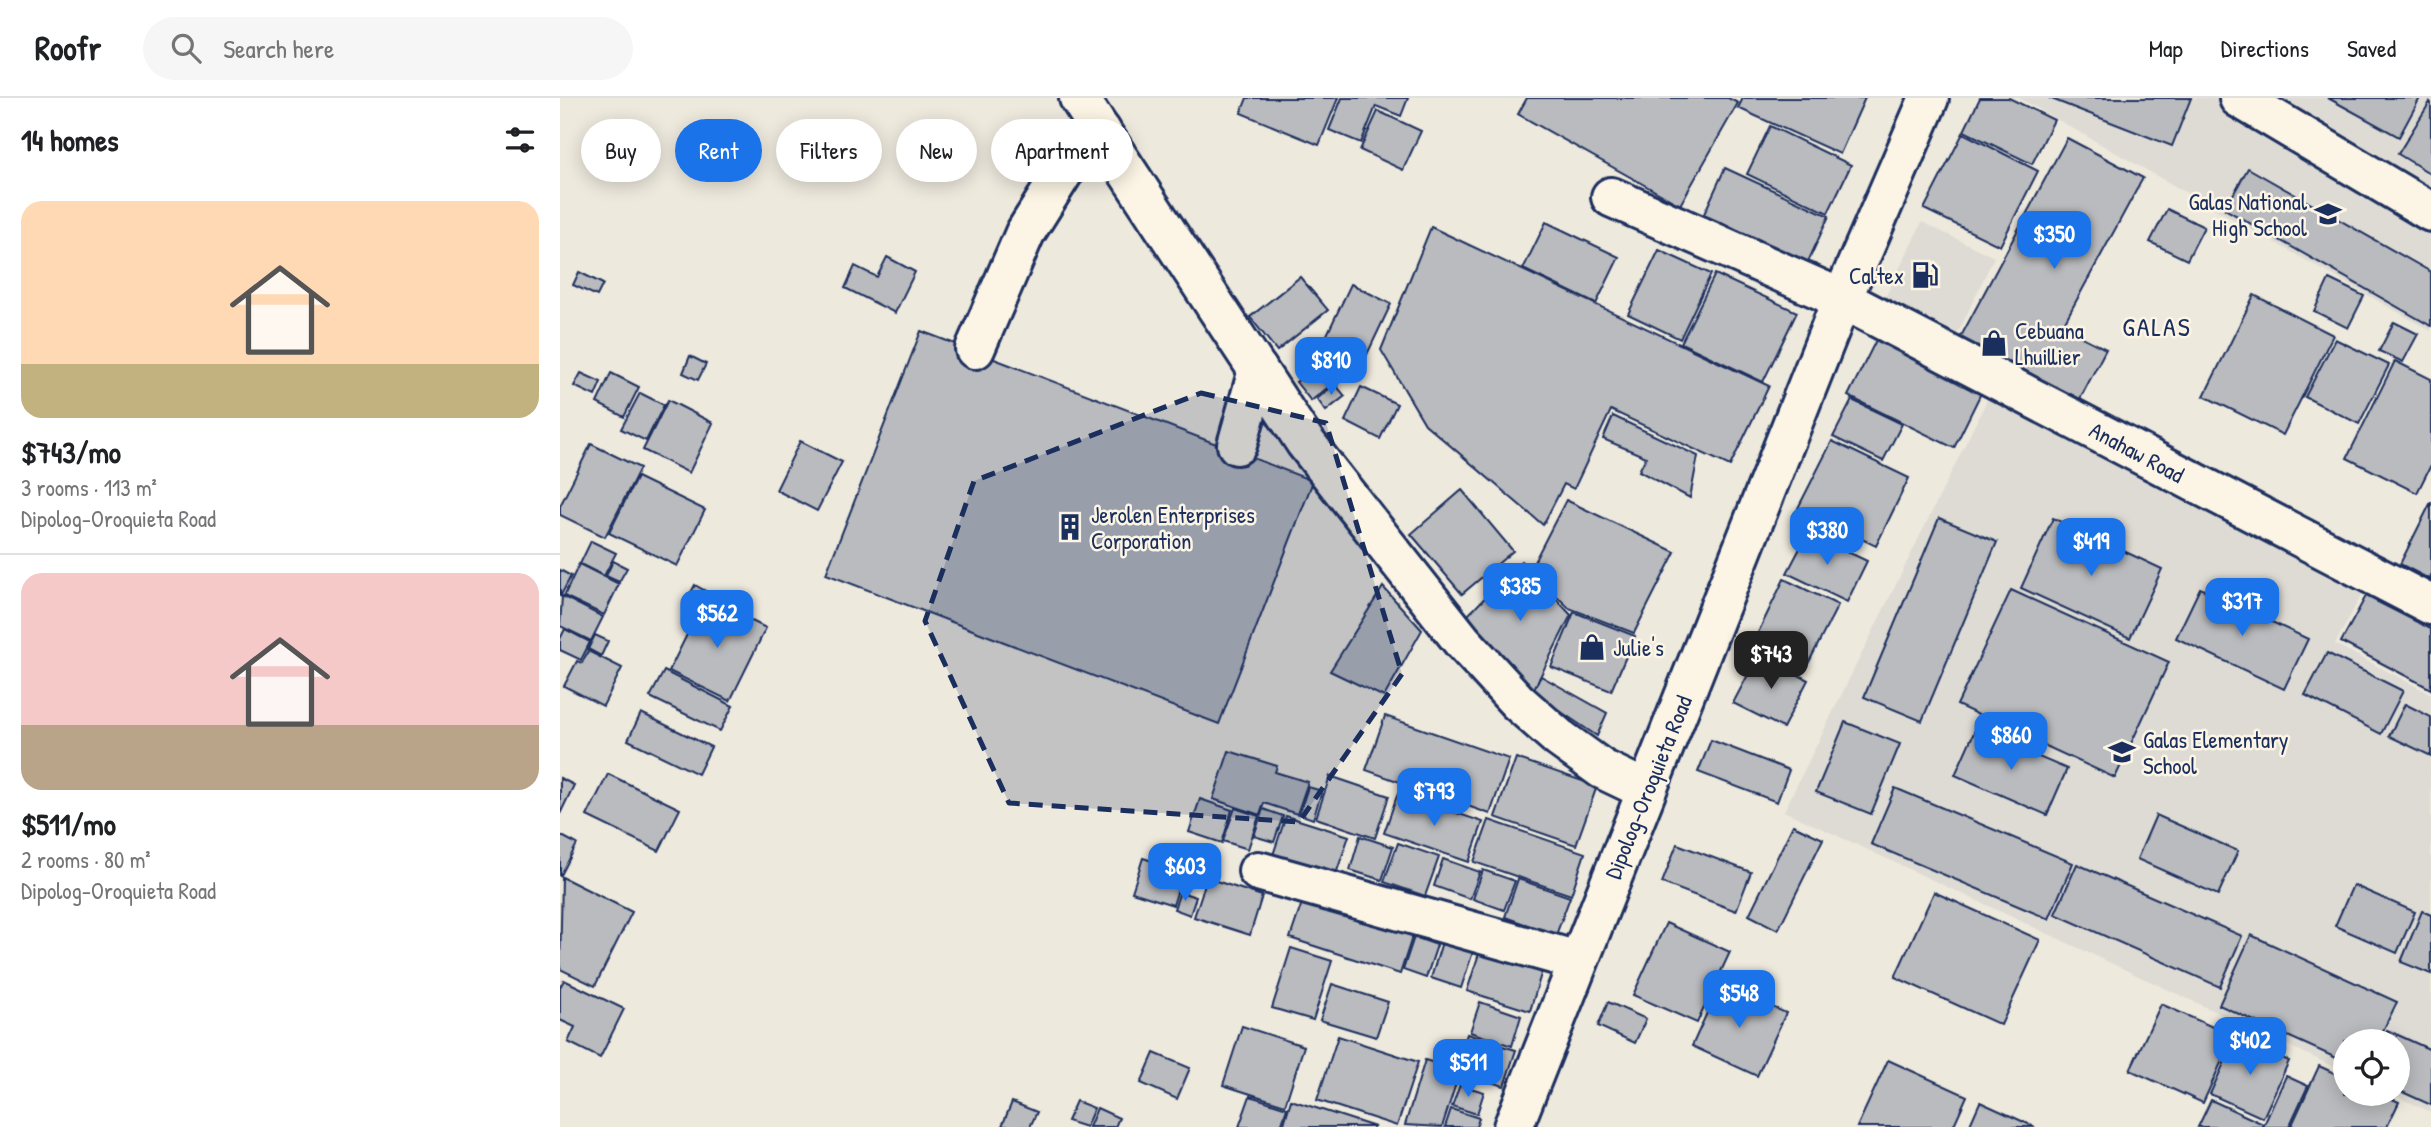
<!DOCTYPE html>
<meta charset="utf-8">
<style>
:root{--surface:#fff;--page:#f6f6f6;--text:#202124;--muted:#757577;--line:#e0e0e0;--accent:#1a73e8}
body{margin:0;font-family:"Patrick Hand",sans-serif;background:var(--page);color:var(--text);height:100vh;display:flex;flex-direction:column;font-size:26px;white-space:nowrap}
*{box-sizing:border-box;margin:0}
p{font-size:23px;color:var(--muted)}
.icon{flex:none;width:38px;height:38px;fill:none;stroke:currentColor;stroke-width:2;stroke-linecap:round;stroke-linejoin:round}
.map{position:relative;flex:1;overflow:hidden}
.panel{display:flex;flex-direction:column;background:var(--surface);width:560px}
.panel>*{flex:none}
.hud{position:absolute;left:21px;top:21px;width:665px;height:63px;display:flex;gap:14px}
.buttons{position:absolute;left:1773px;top:931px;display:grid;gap:14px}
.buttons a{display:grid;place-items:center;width:77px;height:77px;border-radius:50%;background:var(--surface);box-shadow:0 4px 18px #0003;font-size:35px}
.price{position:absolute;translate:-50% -60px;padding:0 16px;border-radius:14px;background:var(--accent);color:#fff;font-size:23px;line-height:46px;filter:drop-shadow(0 2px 4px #0008)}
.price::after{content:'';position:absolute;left:50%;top:42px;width:21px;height:16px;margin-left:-10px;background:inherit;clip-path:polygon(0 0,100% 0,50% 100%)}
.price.current{background:#222;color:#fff}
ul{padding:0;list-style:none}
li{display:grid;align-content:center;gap:14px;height:371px;padding:0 21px}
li+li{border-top:2px solid var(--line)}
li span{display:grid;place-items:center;height:217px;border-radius:21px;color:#555}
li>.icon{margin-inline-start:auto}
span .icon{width:126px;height:126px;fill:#fffc;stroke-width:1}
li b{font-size:30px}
h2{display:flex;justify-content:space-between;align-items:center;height:84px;padding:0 21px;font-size:30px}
.tag{padding:0 24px;border-radius:32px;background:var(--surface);box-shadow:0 4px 18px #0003;font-size:24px;line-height:63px}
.tag.current{background:var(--accent);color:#fff}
header{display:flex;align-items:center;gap:42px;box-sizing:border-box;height:98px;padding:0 35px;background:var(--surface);border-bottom:2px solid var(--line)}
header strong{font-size:33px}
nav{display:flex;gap:38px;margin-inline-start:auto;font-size:24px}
.search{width:490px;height:63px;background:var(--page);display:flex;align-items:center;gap:18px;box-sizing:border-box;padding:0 24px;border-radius:38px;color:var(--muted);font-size:26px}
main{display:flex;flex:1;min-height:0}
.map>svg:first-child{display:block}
.built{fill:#dedbd4}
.building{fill:#babbbe;stroke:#1b2f5e;stroke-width:2}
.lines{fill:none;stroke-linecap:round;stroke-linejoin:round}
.minor-casing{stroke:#1b2f5e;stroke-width:44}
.major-casing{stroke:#1b2f5e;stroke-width:44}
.minor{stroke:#fcf5e5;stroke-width:38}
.major{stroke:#fcf5e5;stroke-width:38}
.marked{fill:#1b2f5e;fill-opacity:0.2;stroke:#1b2f5e;stroke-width:5;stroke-dasharray:14 9;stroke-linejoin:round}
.labels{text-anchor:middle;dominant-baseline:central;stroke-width:5;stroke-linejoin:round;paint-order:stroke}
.poi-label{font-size:23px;fill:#1b2f5e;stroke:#fcf5e5;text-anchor:start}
.street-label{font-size:23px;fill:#1b2f5e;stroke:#fcf5e5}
.quarter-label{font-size:26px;letter-spacing:2px;fill:#1b2f5e;stroke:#fcf5e5}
</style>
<header>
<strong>Roofr</strong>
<div class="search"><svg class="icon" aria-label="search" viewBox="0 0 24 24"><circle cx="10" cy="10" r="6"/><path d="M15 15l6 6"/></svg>Search here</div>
<nav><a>Map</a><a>Directions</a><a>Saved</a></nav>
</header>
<main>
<section class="panel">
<h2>14 homes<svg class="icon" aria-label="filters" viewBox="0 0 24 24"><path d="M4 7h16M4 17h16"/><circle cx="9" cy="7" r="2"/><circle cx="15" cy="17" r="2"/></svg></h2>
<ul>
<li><span style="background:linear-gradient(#ffd9b3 75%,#c2b280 0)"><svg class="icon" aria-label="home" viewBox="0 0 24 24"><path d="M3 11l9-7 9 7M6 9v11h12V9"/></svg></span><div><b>$743/mo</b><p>3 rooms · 113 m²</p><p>Dipolog-Oroquieta Road</p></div></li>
<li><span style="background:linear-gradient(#f6c9c9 70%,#b9a48a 0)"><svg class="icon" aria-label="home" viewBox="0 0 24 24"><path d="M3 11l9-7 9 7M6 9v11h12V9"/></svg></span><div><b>$511/mo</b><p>2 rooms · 80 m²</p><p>Dipolog-Oroquieta Road</p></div></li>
</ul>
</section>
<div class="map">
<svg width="1871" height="1029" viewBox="0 0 1871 1029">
<rect width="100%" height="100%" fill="#eee9dd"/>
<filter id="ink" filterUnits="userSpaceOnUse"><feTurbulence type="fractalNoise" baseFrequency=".0143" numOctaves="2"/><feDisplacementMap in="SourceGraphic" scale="14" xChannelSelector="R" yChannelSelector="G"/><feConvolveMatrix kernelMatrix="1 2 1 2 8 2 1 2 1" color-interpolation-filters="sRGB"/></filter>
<g filter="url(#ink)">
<g class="built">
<path d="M 1459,0 L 1871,0 L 1871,233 Z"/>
<path d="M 1362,124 L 1434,159 L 1397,237 L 1324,202 Z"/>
<path d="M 1433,290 L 1806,489 L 1775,546 L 1871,596 L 1871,1014 L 1831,996 L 1838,996 L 1838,943 L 1785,943 L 1785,974 L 1224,713 Z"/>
</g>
<g class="building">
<path d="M 687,0 L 778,0 L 759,47 L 681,15 Z"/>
<path d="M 782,0 L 848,0 L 841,18 L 816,8 L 801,45 L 769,32 Z"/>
<path d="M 967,0 L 1168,0 L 1178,5 L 1120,107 L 958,16 Z"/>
<path d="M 1183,0 L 1305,0 L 1280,56 L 1178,10 Z"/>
<path d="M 1420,0 L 1449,0 L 1494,22 L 1472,66 L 1404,33 Z"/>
<path d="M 1489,0 L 1631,0 L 1612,48 Z"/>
<path d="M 1768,0 L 1860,0 L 1839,39 Z"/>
<path d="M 1870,4 L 1871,5 L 1871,76 L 1838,56 Z"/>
<path d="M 818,13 L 861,33 L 843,72 L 800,52 Z"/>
<path d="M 1210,28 L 1291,67 L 1268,115 L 1187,76 Z"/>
<path d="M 1403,35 L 1478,73 L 1440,148 L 1364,111 Z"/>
<path d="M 1507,40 L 1583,80 L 1502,229 L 1546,251 L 1520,301 L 1399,242 Z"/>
<path d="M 1165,70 L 1269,118 L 1242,177 L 1138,129 Z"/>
<path d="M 1688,70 L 1871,174 L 1871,228 L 1665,111 Z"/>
<path d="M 1607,111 L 1644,129 L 1627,162 L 1590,144 Z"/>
<path d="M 986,124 L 1059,159 L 1036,206 L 963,171 Z"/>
<path d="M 871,129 L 1209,288 L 1170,368 L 1051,312 L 1014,391 L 1004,386 L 983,427 L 865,326 L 821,252 Z"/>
<path d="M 1099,152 L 1151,176 L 1120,241 L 1068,216 Z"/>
<path d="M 327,159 L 355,174 L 335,215 L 285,190 L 295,168 L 317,179 Z"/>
<path d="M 19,174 L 43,186 L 37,198 L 13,187 Z"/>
<path d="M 1155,176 L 1237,214 L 1203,284 L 1121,245 Z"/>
<path d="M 740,179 L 768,212 L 717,253 L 690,219 Z"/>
<path d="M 1769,181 L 1804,198 L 1788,230 L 1754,213 Z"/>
<path d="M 791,186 L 831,206 L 803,265 L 763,245 Z"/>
<path d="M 1694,197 L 1773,237 L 1723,337 L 1644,298 Z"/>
<path d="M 1834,224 L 1858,236 L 1843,264 L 1819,253 Z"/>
<path d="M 361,233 L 753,383 L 659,626 L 266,476 Z"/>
<path d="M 1775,241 L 1829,267 L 1799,326 L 1745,299 Z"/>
<path d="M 1316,242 L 1422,293 L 1394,350 L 1288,298 Z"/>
<path d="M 130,258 L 146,266 L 138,282 L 123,275 Z"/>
<path d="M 766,260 L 781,279 L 751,303 L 736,284 Z"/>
<path d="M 1835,263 L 1871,281 L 1871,367 L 1857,395 L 1787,360 Z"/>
<path d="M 21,275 L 41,284 L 35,298 L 14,288 Z"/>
<path d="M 51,275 L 79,289 L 64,319 L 37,305 Z"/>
<path d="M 775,286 L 785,298 L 766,313 L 757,301 Z"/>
<path d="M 801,289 L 837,306 L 820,341 L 785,323 Z"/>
<path d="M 80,295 L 104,307 L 86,343 L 61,331 Z"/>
<path d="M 108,302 L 153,325 L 129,375 L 83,352 Z"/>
<path d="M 1292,302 L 1342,326 L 1323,363 L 1273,339 Z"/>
<path d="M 1053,318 L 1138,358 L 1130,400 L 1079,373 L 1086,359 L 1043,341 Z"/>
<path d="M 240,343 L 282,364 L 257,413 L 216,392 Z"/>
<path d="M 1272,343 L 1349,380 L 1316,448 L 1238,410 Z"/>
<path d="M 31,346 L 80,370 L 45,439 L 0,417 L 0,408 Z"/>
<path d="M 77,379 L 145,412 L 117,468 L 49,435 Z"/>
<path d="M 902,392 L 953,453 L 902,496 L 851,436 Z"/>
<path d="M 1006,402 L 1115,454 L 1074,535 L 1009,510 L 976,478 L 973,466 Z"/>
<path d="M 1871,404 L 1871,482 L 1840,466 Z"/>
<path d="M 1379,420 L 1437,444 L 1362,623 L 1304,599 Z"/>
<path d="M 1493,420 L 1602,471 L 1570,540 L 1461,490 Z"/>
<path d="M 1248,435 L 1307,463 L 1287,504 L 1227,475 Z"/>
<path d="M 31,443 L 56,455 L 44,478 L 20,466 Z"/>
<path d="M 53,463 L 67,470 L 59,484 L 46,478 Z"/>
<path d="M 961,463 L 1011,517 L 974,591 L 916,539 L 903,522 Z"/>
<path d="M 19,466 L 59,486 L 44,517 L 4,498 Z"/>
<path d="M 0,472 L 11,478 L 0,499 Z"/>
<path d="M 1224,481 L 1278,507 L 1247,568 L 1194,543 Z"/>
<path d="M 135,487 L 147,494 L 142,505 L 129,498 Z"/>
<path d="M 823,489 L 862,532 L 824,599 L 770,573 Z"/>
<path d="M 1640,490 L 1748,541 L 1724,591 L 1616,540 Z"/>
<path d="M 1451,492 L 1609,564 L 1555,680 L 1397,607 Z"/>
<path d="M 2,498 L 43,519 L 31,543 L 0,528 Z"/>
<path d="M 1806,498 L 1871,531 L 1871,591 L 1781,544 Z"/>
<path d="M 145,500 L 206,530 L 170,603 L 109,573 Z"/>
<path d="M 1014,514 L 1075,538 L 1051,593 L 991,569 Z"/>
<path d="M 5,531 L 30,544 L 21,562 L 0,552 L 0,541 Z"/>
<path d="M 35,537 L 48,543 L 41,558 L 28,551 Z"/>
<path d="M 28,553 L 62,570 L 43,608 L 4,588 L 17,563 L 22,565 Z"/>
<path d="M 1767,555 L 1843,593 L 1821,636 L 1745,597 Z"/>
<path d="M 1199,556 L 1248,582 L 1223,630 L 1173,605 Z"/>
<path d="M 104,573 L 173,608 L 160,633 L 90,599 Z"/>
<path d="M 981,578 L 1047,615 L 1037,638 L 988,605 L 974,591 Z"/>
<path d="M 1845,606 L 1871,619 L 1871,658 L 1829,638 Z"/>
<path d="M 81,615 L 151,649 L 138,676 L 68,642 Z"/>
<path d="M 825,618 L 949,661 L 930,716 L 806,672 Z"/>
<path d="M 1285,624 L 1340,646 L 1311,716 L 1256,694 Z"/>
<path d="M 1415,632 L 1507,671 L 1487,717 L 1395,677 Z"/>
<path d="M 1151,642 L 1229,672 L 1217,704 L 1138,674 Z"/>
<path d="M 669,653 L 717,668 L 715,674 L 748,684 L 737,716 L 704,705 L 700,717 L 653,701 Z"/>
<path d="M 956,660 L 1037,688 L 1016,747 L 935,719 Z"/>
<path d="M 48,676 L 120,711 L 99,753 L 27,718 Z"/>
<path d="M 770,678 L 829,698 L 815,740 L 756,720 Z"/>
<path d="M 0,680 L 14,687 L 0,716 Z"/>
<path d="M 748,689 L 762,693 L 753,721 L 739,716 Z"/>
<path d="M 1335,690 L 1513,765 L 1489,821 L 1311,746 Z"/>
<path d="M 838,695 L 923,724 L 909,764 L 824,735 Z"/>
<path d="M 640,701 L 672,712 L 662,745 L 629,734 Z"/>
<path d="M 675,710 L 699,718 L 688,751 L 663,743 Z"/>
<path d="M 703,711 L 723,718 L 714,744 L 694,738 Z"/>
<path d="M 1596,717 L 1678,753 L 1658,797 L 1577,761 Z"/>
<path d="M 726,718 L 789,738 L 775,779 L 712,760 Z"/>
<path d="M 929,722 L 1025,755 L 1011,797 L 914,764 Z"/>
<path d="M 1233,727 L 1263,741 L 1218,832 L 1189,817 Z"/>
<path d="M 0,737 L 17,746 L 0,779 Z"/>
<path d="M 800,738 L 833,749 L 822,782 L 790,772 Z"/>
<path d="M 838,745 L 879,759 L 865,798 L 824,784 Z"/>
<path d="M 1117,746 L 1191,774 L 1176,813 L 1102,785 Z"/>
<path d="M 583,760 L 624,773 L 613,807 L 572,794 Z"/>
<path d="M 883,761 L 920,774 L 910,801 L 874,788 Z"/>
<path d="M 1517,766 L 1682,838 L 1660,889 L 1495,816 Z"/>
<path d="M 923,772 L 955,783 L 944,812 L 913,801 Z"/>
<path d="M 2,779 L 72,814 L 35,888 L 0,871 Z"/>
<path d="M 647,780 L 702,798 L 690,837 L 634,819 Z"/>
<path d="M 958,781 L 1010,799 L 996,837 L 945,819 Z"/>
<path d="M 1793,787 L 1855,814 L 1837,855 L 1775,828 Z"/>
<path d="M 620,794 L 636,799 L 630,817 L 614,811 Z"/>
<path d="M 1374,794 L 1480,842 L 1441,927 L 1335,879 Z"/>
<path d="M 745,796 L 855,830 L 840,876 L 730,840 Z"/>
<path d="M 1862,813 L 1871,817 L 1871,876 L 1841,864 Z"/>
<path d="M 1106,825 L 1170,854 L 1137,925 L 1073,897 Z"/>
<path d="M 1691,837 L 1837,904 L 1818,943 L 1785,943 L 1785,964 L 1659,907 Z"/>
<path d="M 854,839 L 877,847 L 866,880 L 843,872 Z"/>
<path d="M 882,844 L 913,854 L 901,890 L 871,880 Z"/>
<path d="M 922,846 L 984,866 L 970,913 L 907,893 Z"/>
<path d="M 731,850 L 772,863 L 753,922 L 712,910 Z"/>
<path d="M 4,882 L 64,911 L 40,960 L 8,944 L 15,929 L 0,922 L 0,889 Z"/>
<path d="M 772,886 L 828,904 L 816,939 L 760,922 Z"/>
<path d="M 1160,886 L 1226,915 L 1197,978 L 1132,948 Z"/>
<path d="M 920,904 L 961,918 L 952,948 L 910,934 Z"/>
<path d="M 1048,904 L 1086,921 L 1075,945 L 1038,928 Z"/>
<path d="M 1601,906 L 1673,938 L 1643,1005 L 1570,972 Z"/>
<path d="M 682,928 L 744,948 L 725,1007 L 663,987 Z"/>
<path d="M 1827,932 L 1871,952 L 1871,1007 L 1838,992 L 1838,943 L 1822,943 Z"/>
<path d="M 907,936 L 933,944 L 922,978 L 896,969 Z"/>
<path d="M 778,938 L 858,964 L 837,1028 L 757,1002 Z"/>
<path d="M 1676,939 L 1729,963 L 1703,1020 L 1650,996 Z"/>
<path d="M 935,946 L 956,952 L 944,988 L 924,982 Z"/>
<path d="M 594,955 L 630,970 L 617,1001 L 581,985 Z"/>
<path d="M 865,962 L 900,973 L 882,1029 L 845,1027 Z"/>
<path d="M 1328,962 L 1407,998 L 1393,1029 L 1297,1029 Z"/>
<path d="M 1759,968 L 1785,980 L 1785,996 L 1821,996 L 1839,1004 L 1827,1029 L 1731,1029 Z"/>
<path d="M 1726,978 L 1748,988 L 1729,1029 L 1703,1029 Z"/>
<path d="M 900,987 L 924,994 L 917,1016 L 892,1008 Z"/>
<path d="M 690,998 L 727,1010 L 721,1029 L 679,1029 Z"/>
<path d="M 731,1002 L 815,1029 L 723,1029 Z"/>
<path d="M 1651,1002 L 1703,1026 L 1701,1029 L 1638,1029 Z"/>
<path d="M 516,1003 L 534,1010 L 526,1029 L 507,1023 Z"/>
<path d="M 452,1004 L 477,1014 L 470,1029 L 442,1028 Z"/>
<path d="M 1420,1004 L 1475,1029 L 1409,1029 Z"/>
<path d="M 537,1010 L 559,1020 L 555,1029 L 529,1029 Z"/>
<path d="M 891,1011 L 919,1020 L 916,1029 L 885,1029 Z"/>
</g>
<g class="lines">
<defs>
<g id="minor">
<path d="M 519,0 L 745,344 L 902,543 L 958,604 L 999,640 L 1042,671 L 1086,692"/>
<path d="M 1679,0 L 1871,114"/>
<path d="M 1051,99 L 1282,201 L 1871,507"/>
<path d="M 415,251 L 465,135 L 504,73 L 541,33"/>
<path d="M 677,347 L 698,272"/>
<path d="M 698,773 L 1018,863"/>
</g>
<path id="major" d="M 953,1029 L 1282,201 L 1369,0"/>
</defs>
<use href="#minor" class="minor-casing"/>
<use href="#major" class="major-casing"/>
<use href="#minor" class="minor"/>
<use href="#major" class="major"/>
</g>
</g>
<path class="marked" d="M 641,295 L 766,325 L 842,576 L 739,724 L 449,705 L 365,523 L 414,383 Z"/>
<defs>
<symbol id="school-bare" viewBox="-9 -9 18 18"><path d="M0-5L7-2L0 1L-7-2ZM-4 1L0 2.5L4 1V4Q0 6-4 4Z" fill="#1b2f5e" stroke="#fcf5e5" stroke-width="2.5" paint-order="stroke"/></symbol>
<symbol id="fuel-bare" viewBox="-9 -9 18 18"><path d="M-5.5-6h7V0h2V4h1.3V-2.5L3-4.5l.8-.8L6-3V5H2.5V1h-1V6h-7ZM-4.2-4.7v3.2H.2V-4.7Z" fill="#1b2f5e" stroke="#fcf5e5" stroke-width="2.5" paint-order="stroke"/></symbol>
<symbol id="shop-bare" viewBox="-9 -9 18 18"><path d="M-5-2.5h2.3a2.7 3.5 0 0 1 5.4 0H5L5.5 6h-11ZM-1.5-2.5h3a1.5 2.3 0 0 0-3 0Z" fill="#1b2f5e" stroke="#fcf5e5" stroke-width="2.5" paint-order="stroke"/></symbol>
<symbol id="building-bare" viewBox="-9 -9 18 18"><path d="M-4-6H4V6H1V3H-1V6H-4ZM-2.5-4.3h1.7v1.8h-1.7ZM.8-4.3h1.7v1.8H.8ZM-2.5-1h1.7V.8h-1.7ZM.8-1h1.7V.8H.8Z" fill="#1b2f5e" stroke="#fcf5e5" stroke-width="2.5" paint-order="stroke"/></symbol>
</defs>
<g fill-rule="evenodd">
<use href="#school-bare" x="1749" y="97" width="38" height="38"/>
<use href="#fuel-bare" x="1346" y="158" width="38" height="38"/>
<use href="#shop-bare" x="1415" y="226" width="38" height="38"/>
<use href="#building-bare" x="491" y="410" width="38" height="38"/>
<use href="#shop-bare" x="1013" y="530" width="38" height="38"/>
<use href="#school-bare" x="1543" y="635" width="38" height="38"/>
</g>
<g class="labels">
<g class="poi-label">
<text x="1747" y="103" text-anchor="end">Galas National<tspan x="1747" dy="26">High School</tspan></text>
<text x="1344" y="177" text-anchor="end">Caltex</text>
<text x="1455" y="232">Cebuana<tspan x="1455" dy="26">Lhuillier</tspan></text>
<text x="531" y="416">Jerolen Enterprises<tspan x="531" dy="26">Corporation</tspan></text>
<text x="1053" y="549">Julie's</text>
<text x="1583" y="641">Galas Elementary<tspan x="1583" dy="26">School</tspan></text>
</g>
<g class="street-label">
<text transform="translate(1577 354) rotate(28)">Anahaw Road</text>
<text transform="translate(1088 689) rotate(-68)">Dipolog-Oroquieta Road</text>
</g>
<g class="quarter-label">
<text x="1597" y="228">GALAS</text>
</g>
</g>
</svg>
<div class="buttons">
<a><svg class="icon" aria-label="locate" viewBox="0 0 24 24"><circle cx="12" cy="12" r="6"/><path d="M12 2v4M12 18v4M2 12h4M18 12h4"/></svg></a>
</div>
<b class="price" style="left:1494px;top:173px">$350</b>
<b class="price" style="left:771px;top:299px">$810</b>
<b class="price" style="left:1267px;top:469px">$380</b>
<b class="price" style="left:1531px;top:480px">$419</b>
<b class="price" style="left:960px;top:525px">$385</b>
<b class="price" style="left:1682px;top:540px">$317</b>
<b class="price" style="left:157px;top:552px">$562</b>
<b class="price current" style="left:1211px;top:593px">$743</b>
<b class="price" style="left:1451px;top:674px">$860</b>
<b class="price" style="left:874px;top:730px">$793</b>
<b class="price" style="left:625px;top:805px">$603</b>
<b class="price" style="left:1179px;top:932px">$548</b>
<b class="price" style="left:1690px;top:979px">$402</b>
<b class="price" style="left:908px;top:1001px">$511</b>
<div class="hud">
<a class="tag">Buy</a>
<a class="tag current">Rent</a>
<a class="tag">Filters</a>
<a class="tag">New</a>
<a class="tag">Apartment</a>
</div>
</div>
</main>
